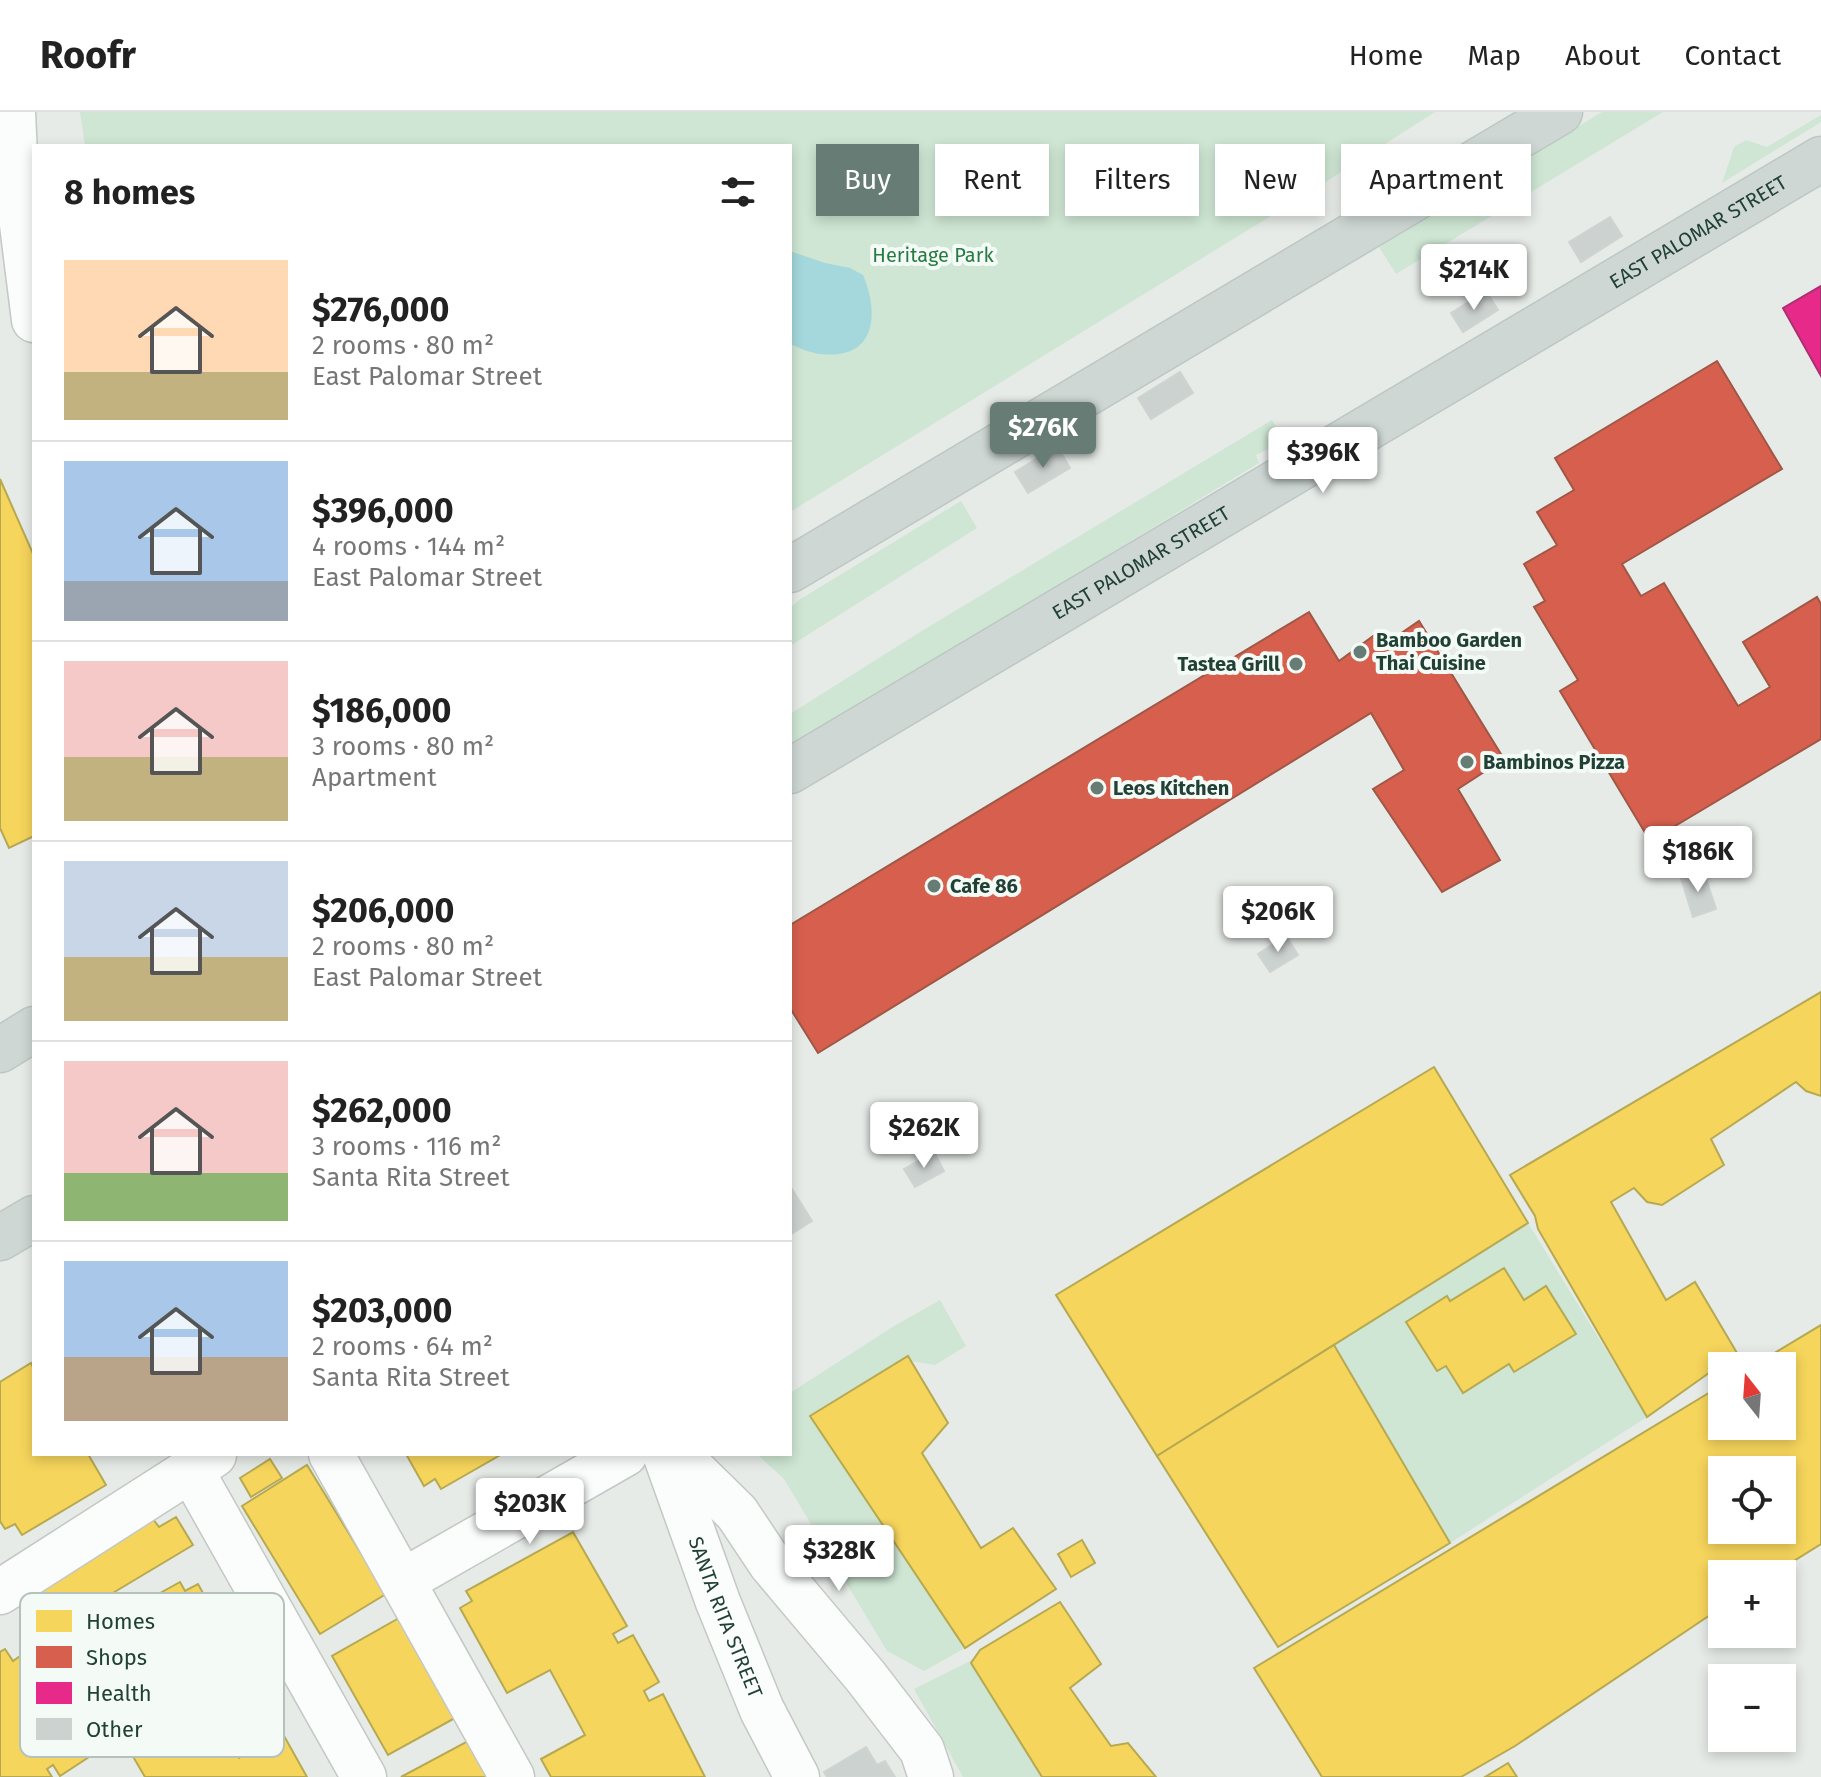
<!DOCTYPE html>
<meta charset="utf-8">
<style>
:root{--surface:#fff;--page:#f6f6f6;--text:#222;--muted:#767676;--line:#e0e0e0;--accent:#667c74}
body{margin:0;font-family:"Fira Sans",sans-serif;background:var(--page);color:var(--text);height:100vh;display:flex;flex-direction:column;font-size:30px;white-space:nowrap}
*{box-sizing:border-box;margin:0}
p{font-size:26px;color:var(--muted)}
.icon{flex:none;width:44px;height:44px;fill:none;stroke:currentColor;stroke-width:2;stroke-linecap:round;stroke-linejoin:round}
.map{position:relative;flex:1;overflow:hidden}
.sheet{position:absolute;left:32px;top:32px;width:760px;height:1312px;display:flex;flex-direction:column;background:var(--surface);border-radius:0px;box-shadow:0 4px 12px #0003}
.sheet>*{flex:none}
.banner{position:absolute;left:816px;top:32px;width:760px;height:72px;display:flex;gap:16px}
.needle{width:52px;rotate:343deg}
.tools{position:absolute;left:1708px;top:1240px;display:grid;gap:16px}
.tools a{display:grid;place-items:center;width:88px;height:88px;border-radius:0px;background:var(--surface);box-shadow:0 4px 12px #0003;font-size:40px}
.price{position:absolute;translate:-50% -68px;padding:0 18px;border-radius:8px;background:#fff;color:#222;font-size:26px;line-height:52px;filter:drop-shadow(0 2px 4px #0008)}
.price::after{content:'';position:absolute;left:50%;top:48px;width:24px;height:18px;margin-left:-12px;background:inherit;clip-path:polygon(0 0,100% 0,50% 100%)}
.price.active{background:var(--accent);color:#fff}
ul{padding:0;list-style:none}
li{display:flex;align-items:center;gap:24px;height:200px;padding:0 32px}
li+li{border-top:2px solid var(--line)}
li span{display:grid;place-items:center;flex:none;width:224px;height:160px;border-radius:0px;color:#555}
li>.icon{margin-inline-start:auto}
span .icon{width:96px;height:96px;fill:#fffc;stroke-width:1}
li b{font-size:34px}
h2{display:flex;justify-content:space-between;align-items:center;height:96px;padding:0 32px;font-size:34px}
.pill{padding:0 28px;border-radius:0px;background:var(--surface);box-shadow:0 4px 12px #0003;font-size:28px;line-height:72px}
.pill.active{background:var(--accent);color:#fff}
header{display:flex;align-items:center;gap:48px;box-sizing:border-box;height:112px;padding:0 40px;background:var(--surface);border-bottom:2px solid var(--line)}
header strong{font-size:38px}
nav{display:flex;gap:44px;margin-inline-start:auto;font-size:28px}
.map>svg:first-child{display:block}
.green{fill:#cee6d3}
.water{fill:#a4d8dc}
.homes{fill:#f6d55c;stroke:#b6a951;stroke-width:2;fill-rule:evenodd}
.shops{fill:#d6604d;stroke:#a05746;stroke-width:2}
.health{fill:#e7298a;stroke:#ac3071;stroke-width:2}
.building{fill:#ccd2d0;stroke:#ced4d1;stroke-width:2}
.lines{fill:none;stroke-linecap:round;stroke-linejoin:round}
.minor-casing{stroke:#c3c8c5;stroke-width:47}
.major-casing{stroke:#bdc7c3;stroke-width:47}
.minor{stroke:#fbfcfc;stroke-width:44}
.major{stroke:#ced7d4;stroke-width:44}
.poi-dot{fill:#667c74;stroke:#f4faf6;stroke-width:3}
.labels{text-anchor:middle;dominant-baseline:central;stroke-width:8;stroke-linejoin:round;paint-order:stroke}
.street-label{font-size:20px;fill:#214136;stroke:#f4faf6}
.park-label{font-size:20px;fill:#277b42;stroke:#f4faf6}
.poi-label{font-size:20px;font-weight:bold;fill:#214136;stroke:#f4faf6;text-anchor:start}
.key{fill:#f4faf6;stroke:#b5c2bc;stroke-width:2}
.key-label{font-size:22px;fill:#214136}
</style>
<header>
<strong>Roofr</strong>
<nav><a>Home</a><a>Map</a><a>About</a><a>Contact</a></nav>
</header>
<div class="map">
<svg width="1821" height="1665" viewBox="0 0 1821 1665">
<rect width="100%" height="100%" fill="#e6ebe8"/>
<g class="green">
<path d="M 80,0 L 1435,0 L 1313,78 L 790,400 L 790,34 L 85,34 Z"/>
<path d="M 1602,0 L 1663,0 L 1396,162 L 1379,135 Z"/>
<path d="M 1821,3 L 1821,10 L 1722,71 L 1734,35 L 1746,28 L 1767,35 Z"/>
<path d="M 1272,308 L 1285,329 L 1256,343 L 1259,351 L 790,636 L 790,602 L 920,520 Z"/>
<path d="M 961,389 L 977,416 L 790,534 L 790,496 L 799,488 Z"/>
<path d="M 1528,1111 L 1647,1305 L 1450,1431 L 1334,1233 Z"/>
<path d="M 940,1188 L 966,1234 L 935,1253 L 911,1249 L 810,1305 L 965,1536 L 924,1559 L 887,1539 L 784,1367 L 757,1342 L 790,1342 L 790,1281 L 894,1214 Z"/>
<path d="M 974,1547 L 1044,1665 L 963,1665 L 914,1577 Z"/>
</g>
<path class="water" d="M 790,139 L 825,151 L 850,156 L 863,163 C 880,203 875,248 821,242 C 810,241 800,236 790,232 Z"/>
<g class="homes">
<path d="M 0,367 L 34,444 L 34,724 L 9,736 L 0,716 Z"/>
<path d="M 1821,880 L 1821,984 L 1806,979 L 1796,970 L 1711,1027 L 1724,1053 L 1662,1093 L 1647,1090 L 1634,1076 L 1611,1090 L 1666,1188 L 1695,1170 L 1737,1241 L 1647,1305 L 1538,1117 L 1535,1104 L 1510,1063 Z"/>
<path d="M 1434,955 L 1528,1111 L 1157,1344 L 1056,1183 Z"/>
<path d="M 1504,1156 L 1524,1188 L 1546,1174 L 1576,1222 L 1514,1260 L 1509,1252 L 1463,1281 L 1446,1254 L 1437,1259 L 1406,1210 L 1447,1184 L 1450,1189 Z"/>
<path d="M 1821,1213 L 1821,1432 L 1773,1462 L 1722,1462 L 1722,1495 L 1515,1634 L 1461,1665 L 1322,1665 L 1254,1556 L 1722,1273 L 1722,1314 L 1782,1314 L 1782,1254 L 1753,1254 ZM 1722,1358 L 1782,1358 L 1782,1418 L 1722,1418 Z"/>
<path d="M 1334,1233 L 1450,1431 L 1278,1535 L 1157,1344 Z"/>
<path d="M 908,1244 L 948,1311 L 922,1341 L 981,1436 L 1013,1416 L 1056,1477 L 965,1536 L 810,1304 Z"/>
<path d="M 31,1251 L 34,1257 L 34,1342 L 88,1342 L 106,1373 L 22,1423 L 15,1412 L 5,1417 L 0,1409 L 0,1270 Z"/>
<path d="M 406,1342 L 502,1342 L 441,1377 L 435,1367 L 424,1374 Z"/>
<path d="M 270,1347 L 282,1366 L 251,1385 L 240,1366 Z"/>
<path d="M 307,1353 L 386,1482 L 320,1522 L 242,1394 Z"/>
<path d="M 176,1405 L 193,1433 L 46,1521 L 24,1486 L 153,1407 L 159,1415 Z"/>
<path d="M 573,1420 L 627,1514 L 613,1522 L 618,1531 L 633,1523 L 659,1570 L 644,1579 L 649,1589 L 663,1582 L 705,1665 L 551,1665 L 541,1647 L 585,1623 L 550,1558 L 507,1581 L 460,1496 L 472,1489 L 466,1479 Z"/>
<path d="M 1082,1428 L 1095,1451 L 1071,1465 L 1058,1442 Z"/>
<path d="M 180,1470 L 185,1479 L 198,1472 L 246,1558 L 202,1582 L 239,1646 L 283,1622 L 307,1665 L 145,1665 L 128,1636 L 145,1627 L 139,1616 L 125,1625 L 82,1545 L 79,1547 L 70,1531 Z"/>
<path d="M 1060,1490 L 1101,1552 L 1070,1576 L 1111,1634 L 1128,1631 L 1156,1665 L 1042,1665 L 971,1551 L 980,1538 Z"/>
<path d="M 399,1506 L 455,1606 L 388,1643 L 332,1544 Z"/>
<path d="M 5,1537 L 13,1549 L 23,1542 L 92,1643 L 60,1664 L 53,1653 L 47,1657 L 52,1665 L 0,1665 L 0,1540 Z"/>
<path d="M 468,1629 L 487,1665 L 401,1665 Z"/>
<path d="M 1508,1651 L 1517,1665 L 1485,1665 Z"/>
</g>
<g class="shops">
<path d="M 1717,249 L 1782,357 L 1622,452 L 1641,484 L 1664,471 L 1738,594 L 1770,575 L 1743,530 L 1817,485 L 1821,492 L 1821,627 L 1650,729 L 1560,579 L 1578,568 L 1534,495 L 1545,489 L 1524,452 L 1557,433 L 1537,400 L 1574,378 L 1555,346 Z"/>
<path d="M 1309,500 L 1339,549 L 1376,522 L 1384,533 L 1419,509 L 1504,647 L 1458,677 L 1500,748 L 1442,780 L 1373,677 L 1404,658 L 1371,601 L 818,941 L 790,896 L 790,813 Z"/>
</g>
<path class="health" d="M 1821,174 L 1821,264 L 1783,196 Z"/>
<g class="building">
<path d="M 1610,105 L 1622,124 L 1581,150 L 1569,130 Z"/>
<path d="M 1486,179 L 1498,198 L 1463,220 L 1451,201 Z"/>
<path d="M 1180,260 L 1193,281 L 1151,307 L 1138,286 Z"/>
<path d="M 1057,334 L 1070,356 L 1028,381 L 1015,360 Z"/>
<path d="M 1703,758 L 1716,797 L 1693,805 L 1681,766 Z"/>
<path d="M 1286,824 L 1298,843 L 1270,860 L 1258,842 Z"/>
<path d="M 934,1040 L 944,1059 L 915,1075 L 904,1057 Z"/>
<path d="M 790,1074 L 812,1109 L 790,1123 Z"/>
<path d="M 866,1635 L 877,1653 L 885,1649 L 895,1665 L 827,1665 L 824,1660 Z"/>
</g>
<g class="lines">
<defs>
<g id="minor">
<path d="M 13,0 L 16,65 L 34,208"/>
<path d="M 331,1342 L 512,1665"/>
<path id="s1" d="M 665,1342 L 718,1490 L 762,1598 L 797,1665"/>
<path d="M 677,1342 L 737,1401 L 771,1452 L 866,1565 L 922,1638 L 931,1665"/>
<path d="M 191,1358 L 364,1665"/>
<path d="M 403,1469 L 625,1342"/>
<path d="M 0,1480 L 214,1343"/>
</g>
<g id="major">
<path d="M 790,458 L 1560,0"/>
<path id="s2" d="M 790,659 L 1821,47"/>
<path d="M 0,938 L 34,917"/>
<path d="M 0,1126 L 34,1106"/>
</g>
</defs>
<use href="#minor" class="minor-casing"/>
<use href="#major" class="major-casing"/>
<use href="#minor" class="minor"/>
<use href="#major" class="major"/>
</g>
<g class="poi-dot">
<circle cx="1360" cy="540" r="8"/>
<circle cx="1296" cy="552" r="8"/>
<circle cx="1467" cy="650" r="8"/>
<circle cx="1097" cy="676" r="8"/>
<circle cx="934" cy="774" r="8"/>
</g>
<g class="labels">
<g class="street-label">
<text stroke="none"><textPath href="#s2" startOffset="1056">EAST PALOMAR STREET</textPath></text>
<text stroke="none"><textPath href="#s2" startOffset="408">EAST PALOMAR STREET</textPath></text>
<text stroke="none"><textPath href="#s1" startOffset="174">SANTA RITA STREET</textPath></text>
</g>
<g class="park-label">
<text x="933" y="143">Heritage Park</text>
</g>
<g class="poi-label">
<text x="1376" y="528">Bamboo Garden<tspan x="1376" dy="23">Thai Cuisine</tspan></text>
<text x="1280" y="552" text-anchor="end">Tastea Grill</text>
<text x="1483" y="650">Bambinos Pizza</text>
<text x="1113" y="676">Leos Kitchen</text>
<text x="950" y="774">Cafe 86</text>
</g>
</g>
<rect x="20" y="1481" width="264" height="164" rx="12" class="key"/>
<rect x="36" y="1498" width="36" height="22" fill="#f6d55c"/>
<rect x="36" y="1534" width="36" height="22" fill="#d6604d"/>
<rect x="36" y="1570" width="36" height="22" fill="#e7298a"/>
<rect x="36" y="1606" width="36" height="22" fill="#ccd2d0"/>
<g class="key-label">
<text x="86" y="1517">Homes</text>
<text x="86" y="1553">Shops</text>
<text x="86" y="1589">Health</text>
<text x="86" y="1625">Other</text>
</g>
</svg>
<div class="tools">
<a><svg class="needle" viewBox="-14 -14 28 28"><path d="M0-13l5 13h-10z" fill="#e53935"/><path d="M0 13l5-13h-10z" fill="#767676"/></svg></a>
<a><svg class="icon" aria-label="locate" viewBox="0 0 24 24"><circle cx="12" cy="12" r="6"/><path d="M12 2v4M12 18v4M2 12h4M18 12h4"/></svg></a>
<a>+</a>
<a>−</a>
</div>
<b class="price" style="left:1474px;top:200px">$214K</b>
<b class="price active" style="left:1043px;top:358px">$276K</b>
<b class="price" style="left:1323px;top:383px">$396K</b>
<b class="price" style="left:1698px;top:782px">$186K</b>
<b class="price" style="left:1278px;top:842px">$206K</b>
<b class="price" style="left:924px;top:1058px">$262K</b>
<b class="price" style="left:530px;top:1434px">$203K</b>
<b class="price" style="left:839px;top:1481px">$328K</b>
<div class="banner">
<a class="pill active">Buy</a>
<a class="pill">Rent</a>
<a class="pill">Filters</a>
<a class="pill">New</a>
<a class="pill">Apartment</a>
</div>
<section class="sheet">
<h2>8 homes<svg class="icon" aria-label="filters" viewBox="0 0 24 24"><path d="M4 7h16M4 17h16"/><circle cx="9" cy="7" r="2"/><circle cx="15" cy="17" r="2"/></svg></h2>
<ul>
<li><span style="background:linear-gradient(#ffd9b3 70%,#c2b280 0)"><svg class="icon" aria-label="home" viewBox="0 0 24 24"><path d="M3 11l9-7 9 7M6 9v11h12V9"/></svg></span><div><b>$276,000</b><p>2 rooms · 80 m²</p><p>East Palomar Street</p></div></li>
<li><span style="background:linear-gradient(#a9c7e8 75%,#9aa5b1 0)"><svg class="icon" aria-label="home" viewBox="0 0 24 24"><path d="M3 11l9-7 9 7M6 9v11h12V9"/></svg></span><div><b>$396,000</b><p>4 rooms · 144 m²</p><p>East Palomar Street</p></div></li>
<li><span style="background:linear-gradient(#f6c9c9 60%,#c2b280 0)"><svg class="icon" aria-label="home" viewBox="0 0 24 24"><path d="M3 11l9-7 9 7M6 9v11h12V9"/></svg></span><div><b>$186,000</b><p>3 rooms · 80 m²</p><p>Apartment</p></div></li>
<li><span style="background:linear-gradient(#c9d6e8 60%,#c2b280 0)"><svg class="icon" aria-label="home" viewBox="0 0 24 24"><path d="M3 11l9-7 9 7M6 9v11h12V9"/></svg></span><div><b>$206,000</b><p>2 rooms · 80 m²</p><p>East Palomar Street</p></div></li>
<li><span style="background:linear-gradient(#f6c9c9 70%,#8fb573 0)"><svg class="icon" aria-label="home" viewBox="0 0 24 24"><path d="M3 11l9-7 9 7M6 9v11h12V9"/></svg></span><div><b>$262,000</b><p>3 rooms · 116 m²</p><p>Santa Rita Street</p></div></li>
<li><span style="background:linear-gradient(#a9c7e8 60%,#b9a48a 0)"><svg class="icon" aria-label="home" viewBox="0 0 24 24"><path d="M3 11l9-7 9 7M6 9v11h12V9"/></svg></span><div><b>$203,000</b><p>2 rooms · 64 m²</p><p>Santa Rita Street</p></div></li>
</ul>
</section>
</div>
